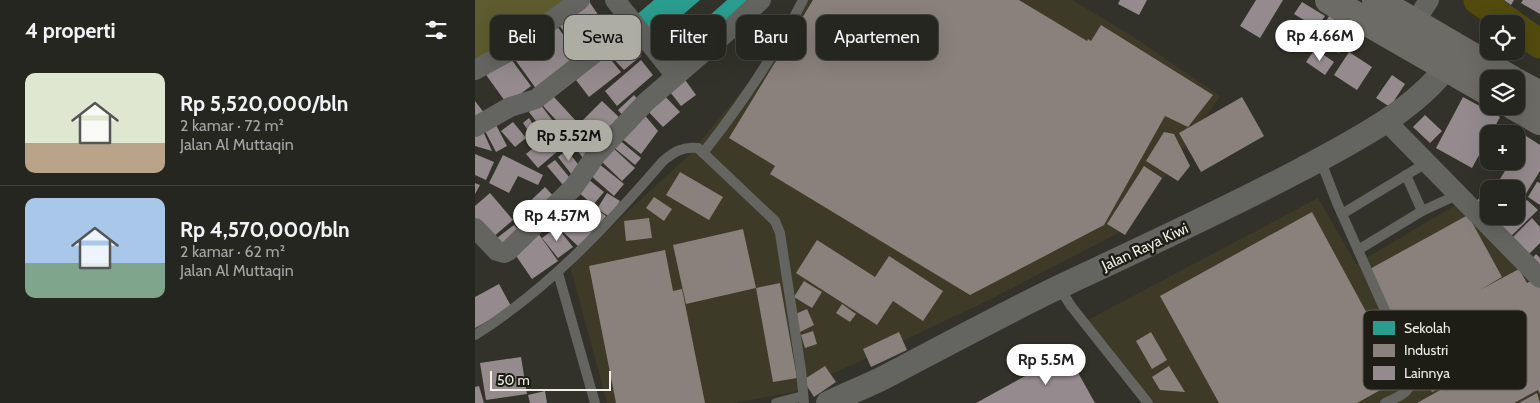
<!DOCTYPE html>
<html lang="id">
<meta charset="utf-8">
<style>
:root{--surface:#262620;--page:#2e2e29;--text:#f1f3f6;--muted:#a4a5a5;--line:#42433e;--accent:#aeada4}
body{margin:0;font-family:Cabin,sans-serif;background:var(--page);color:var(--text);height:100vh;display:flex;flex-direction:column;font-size:19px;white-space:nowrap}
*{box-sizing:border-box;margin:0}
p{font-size:16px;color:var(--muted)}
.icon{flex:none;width:28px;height:28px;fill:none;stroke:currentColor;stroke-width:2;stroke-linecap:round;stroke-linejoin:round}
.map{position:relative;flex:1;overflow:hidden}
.panel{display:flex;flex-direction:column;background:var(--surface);width:475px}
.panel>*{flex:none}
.top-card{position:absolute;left:15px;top:15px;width:475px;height:45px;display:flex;gap:10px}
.controls{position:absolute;left:1005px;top:15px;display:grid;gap:10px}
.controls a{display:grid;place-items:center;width:45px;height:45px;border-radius:10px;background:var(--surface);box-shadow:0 5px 20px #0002,0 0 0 1px var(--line);font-size:25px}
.scale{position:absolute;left:15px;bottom:12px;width:121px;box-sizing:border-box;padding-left:5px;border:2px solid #f0efe5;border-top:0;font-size:14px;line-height:18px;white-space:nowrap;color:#f0efe5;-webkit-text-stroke:4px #1d1d16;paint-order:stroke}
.price{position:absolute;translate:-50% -42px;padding:0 11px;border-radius:18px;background:#fff;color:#222;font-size:16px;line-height:32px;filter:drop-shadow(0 1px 2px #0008)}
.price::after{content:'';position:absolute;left:50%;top:30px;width:15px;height:11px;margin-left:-8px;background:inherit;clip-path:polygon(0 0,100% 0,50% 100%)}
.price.on{background:var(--accent);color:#111}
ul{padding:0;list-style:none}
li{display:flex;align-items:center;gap:15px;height:125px;padding:0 25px}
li+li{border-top:1px solid var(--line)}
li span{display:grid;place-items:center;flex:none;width:140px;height:100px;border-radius:10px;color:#555}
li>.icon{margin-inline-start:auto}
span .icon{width:60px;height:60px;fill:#fffc;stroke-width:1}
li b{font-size:21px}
h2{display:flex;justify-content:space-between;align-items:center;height:60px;padding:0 25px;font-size:21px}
.pill{padding:0 18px;border-radius:10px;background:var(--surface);box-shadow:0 5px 20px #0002,0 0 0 1px var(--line);font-size:18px;line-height:45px}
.pill.on{background:var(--accent);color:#111}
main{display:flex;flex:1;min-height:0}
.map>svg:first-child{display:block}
.built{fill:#3d3b27}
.green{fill:#5e5b2f}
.schools{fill:#2a9d8f}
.industry{fill:#8a817c}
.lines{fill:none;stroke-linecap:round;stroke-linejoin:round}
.river{stroke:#524b0d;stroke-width:29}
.building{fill:#958b8f}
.service{stroke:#646461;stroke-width:10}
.minor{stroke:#646461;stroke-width:20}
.tertiary{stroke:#646461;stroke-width:24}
.trunk{stroke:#6c6b66;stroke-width:28}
.labels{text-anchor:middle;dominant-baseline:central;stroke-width:5;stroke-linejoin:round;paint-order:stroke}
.street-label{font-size:15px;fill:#f0efe5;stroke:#1d1d16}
.key{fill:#1d1d16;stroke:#5c5c54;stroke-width:1}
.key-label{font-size:14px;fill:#f0efe5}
</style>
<main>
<section class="panel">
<h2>4 properti<svg class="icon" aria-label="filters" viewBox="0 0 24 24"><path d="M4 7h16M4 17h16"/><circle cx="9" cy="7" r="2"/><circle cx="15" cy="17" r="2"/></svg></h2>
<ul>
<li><span style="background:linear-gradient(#dfe7d0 70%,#b9a48a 0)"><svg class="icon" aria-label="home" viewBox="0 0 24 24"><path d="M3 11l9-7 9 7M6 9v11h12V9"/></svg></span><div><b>Rp 5,520,000/bln</b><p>2 kamar · 72 m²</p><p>Jalan Al Muttaqin</p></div></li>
<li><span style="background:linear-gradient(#a9c7e8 65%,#7fa58c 0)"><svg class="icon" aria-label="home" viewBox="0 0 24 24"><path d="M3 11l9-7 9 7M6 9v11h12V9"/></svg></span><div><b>Rp 4,570,000/bln</b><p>2 kamar · 62 m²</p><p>Jalan Al Muttaqin</p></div></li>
</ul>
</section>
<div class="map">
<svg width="1065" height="403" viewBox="0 0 1065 403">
<rect width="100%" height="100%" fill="#33322a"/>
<g class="built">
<path d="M 329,0 L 597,0 L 657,36 L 745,96 L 655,227 L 512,301 L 319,392 L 259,403 L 132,403 L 95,265 L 214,155 L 285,69 Z"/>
<path d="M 843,198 L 881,264 L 984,203 L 1065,279 L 1065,403 L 666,403 L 613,320 Z"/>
</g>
<path class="green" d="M 0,0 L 91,0 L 0,62 Z"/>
<path class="schools" d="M 179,0 L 225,0 L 204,18 L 216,32 L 252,0 L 283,0 L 205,70 L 159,17 Z"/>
<g class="industry">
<path d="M 338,0 L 544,0 L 612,41 L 613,39 L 616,41 L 626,25 L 738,95 L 713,127 L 690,116 L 629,225 L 495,295 L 295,174 L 300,166 L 254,138 Z"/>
<path d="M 767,97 L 789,136 L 726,172 L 704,133 Z"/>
<path d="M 689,132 L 699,134 L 715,166 L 703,181 L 671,161 Z"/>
<path d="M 669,166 L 687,178 L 650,235 L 632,224 Z"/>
<path d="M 205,172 L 248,197 L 234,220 L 191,195 Z"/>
<path d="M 179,197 L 197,209 L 189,221 L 171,208 Z"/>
<path d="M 837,212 L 927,378 L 882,403 L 744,403 L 685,296 Z"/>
<path d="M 993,215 L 1027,277 L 1005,290 L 1044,269 L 1052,283 L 1063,277 L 1065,281 L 1065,394 L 1063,390 L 1039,403 L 942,403 L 969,388 L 972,392 L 969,386 L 957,392 L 938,358 L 950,352 L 964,377 L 937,327 L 927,333 L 893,270 Z"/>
<path d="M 174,218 L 177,238 L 151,241 L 149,221 Z"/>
<path d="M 268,229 L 281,288 L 305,283 L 322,378 L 298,382 L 281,288 L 211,304 L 198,245 Z"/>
<path d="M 342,240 L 400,277 L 414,256 L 468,291 L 448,321 L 418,301 L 402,325 L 321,273 Z"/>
<path d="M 190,250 L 198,291 L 207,289 L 230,403 L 141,403 L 114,266 Z"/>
<path d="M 329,281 L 347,292 L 337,308 L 319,297 Z"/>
<path d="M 367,304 L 381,314 L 375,322 L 361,313 Z"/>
<path d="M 332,309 L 339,325 L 325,332 L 318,315 Z"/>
<path d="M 338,331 L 342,344 L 330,348 L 326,335 Z"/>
<path d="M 424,332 L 432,350 L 396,367 L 388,349 Z"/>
<path d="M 676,332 L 692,360 L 677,369 L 661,341 Z"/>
<path d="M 350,366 L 361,382 L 339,397 L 328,380 Z"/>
<path d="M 694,366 L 710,392 L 685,390 L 677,377 Z"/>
<path d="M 1062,393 L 1065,403 L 1044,403 Z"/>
</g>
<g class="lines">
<g class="river">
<path d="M 1003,0 L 1037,24"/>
<path d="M 1041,27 L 1065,44"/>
</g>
</g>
<g class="building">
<path d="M 113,0 L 124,16 L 94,39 L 82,22 Z"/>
<path d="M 645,0 L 672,0 L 664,15 L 643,4 Z"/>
<path d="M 781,0 L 808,0 L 785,38 L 765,26 Z"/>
<path d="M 1029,0 L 1039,0 L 1036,5 Z"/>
<path d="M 1048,0 L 1065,0 L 1065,14 L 1046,3 Z"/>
<path d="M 827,2 L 850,16 L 842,28 L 819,14 Z"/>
<path d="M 854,16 L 877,30 L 872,39 L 849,25 Z"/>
<path d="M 132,17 L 144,32 L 125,48 L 113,33 Z"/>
<path d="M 80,23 L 105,59 L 62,90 L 36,54 Z"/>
<path d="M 108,31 L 124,50 L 111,60 L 96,41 Z"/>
<path d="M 859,36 L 871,43 L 864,53 L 853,46 Z"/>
<path d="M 152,39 L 166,56 L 149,70 L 134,54 Z"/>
<path d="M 840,49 L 859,62 L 850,75 L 831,62 Z"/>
<path d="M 874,52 L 897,67 L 882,90 L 859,75 Z"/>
<path d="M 33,55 L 56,86 L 32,104 L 9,72 Z"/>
<path d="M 132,55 L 146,72 L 114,97 L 101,80 Z"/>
<path d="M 166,60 L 178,75 L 142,106 L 130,91 Z"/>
<path d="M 917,75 L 930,84 L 915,107 L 901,98 Z"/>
<path d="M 208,77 L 221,95 L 206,106 L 192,88 Z"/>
<path d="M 186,92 L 205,112 L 188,127 L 169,107 Z"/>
<path d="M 159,95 L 166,103 L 149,117 L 143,110 Z"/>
<path d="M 78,96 L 102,122 L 92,132 L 68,106 Z"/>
<path d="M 988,97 L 1025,117 L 1016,134 L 1014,134 L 1014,137 L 997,168 L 961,148 Z"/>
<path d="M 0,101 L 10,114 L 0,122 Z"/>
<path d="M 127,101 L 146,119 L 122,144 L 103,125 Z"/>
<path d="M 65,104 L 81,125 L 70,133 L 54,112 Z"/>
<path d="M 167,112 L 183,131 L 166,154 L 146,138 Z"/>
<path d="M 950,115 L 967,131 L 955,143 L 938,127 Z"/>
<path d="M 54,118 L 65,135 L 59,139 L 48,123 Z"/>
<path d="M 38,122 L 51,138 L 40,147 L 26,131 Z"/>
<path d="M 20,123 L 32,146 L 21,152 L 9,129 Z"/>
<path d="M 103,129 L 119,149 L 108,158 L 92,137 Z"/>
<path d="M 1023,129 L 1033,134 L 1021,134 Z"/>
<path d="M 79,130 L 91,144 L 63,168 L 51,154 Z"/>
<path d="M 8,131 L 17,151 L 0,146 L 0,132 Z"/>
<path d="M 1051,136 L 1065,145 L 1065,171 L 1050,195 L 1025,179 L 1036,161 L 1041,161 L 1041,152 Z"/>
<path d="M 142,138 L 166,158 L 160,165 L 136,145 Z"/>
<path d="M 137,147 L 160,168 L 147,181 L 125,160 Z"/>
<path d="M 92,150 L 106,168 L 97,175 L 83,157 Z"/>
<path d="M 0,154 L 19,162 L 11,180 L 0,175 Z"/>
<path d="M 28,155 L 68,175 L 63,185 L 43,176 L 34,193 L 14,183 Z"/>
<path d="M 80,160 L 95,178 L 88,185 L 72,166 Z"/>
<path d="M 123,163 L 149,184 L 139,196 L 114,174 Z"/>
<path d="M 113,179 L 129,192 L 118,205 L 102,191 Z"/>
<path d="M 1062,182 L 1065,183 L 1065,205 L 1053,197 Z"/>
<path d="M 0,183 L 5,185 L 0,194 Z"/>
<path d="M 70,187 L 82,200 L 60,221 L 48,208 Z"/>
<path d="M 1010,192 L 1014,196 L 1014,216 L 1033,216 L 1022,228 L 998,205 Z"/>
<path d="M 15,193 L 38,220 L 17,238 L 0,219 L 0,206 Z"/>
<path d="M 132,193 L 145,201 L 135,217 L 122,209 Z"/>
<path d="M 1052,200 L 1063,210 L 1031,241 L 1021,231 L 1036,216 L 1041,216 L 1041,211 Z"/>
<path d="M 110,201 L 131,216 L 125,224 L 104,209 Z"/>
<path d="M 102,212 L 121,228 L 105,248 L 87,231 Z"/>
<path d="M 1057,218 L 1065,227 L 1065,243 L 1048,260 L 1032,243 Z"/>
<path d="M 39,225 L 48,235 L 31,249 L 18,241 Z"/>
<path d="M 82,227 L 98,247 L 83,258 L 67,238 Z"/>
<path d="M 63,233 L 83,261 L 57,279 L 37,250 Z"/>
<path d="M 1061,254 L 1065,258 L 1065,267 L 1054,262 Z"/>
<path d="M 24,284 L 37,308 L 0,328 L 0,297 Z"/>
<path d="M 592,353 L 620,403 L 501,403 Z"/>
<path d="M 46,357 L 52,394 L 11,400 L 5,363 Z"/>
<path d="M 4,386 L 9,403 L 0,403 L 0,387 Z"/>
<path d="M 70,391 L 72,403 L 55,403 L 53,395 Z"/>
</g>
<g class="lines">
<g class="service">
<path d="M 228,153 C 266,105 300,55 328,0"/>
<path d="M 845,159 L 862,203 L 938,373 C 936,393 927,395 910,403"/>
<path d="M 947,211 L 982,195"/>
<path d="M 867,214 L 951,163"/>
<path d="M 883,250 L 947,211 L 931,175"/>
<path d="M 83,273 L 120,403"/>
<path d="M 584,287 L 596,306 L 673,403"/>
<path d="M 0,335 C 73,289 132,226 188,161 C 199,152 208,146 223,148 L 300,221 L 305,233 L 326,370 L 329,403"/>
<path d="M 301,403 L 328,396"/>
</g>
<g class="minor">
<path d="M 140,0 L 201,76"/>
<path d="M 940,22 L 954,0"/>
<path d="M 0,70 L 33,52 L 105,0"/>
<path d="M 911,121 L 1065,278"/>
<path d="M 0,127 L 35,107 L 61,99 L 158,23"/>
<path d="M 0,228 L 22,251 L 29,253 L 33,251 L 98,188 L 121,155 L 171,102 L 253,31 L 286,0"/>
</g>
<path class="tertiary" d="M 353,403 C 371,394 390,387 408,378 C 467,347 526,315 586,286 C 667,248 748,211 827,169 C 881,140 950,106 982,52"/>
<g class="trunk">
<path d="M 854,0 L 1014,92"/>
<path d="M 901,0 L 1036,79"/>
<path d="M 1041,82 L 1065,95"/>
<path d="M 1039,106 L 1065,121"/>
</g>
</g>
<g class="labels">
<g class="street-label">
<text transform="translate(670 247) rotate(-25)">Jalan Raya Kiwi</text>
</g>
</g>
<rect x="888" y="310" width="164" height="80" rx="8" class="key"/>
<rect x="898" y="321" width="22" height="14" fill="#2a9d8f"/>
<rect x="898" y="344" width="22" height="13" fill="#8a817c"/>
<rect x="898" y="366" width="22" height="14" fill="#958b8f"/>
<g class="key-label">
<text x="929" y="333">Sekolah</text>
<text x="929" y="355">Industri</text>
<text x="929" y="378">Lainnya</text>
</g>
</svg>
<div class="controls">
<a><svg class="icon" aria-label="locate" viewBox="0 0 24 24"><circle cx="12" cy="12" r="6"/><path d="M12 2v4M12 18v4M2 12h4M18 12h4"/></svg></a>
<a><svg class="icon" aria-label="layers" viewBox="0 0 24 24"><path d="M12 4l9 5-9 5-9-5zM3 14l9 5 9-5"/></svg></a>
<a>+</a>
<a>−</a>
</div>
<div class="scale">50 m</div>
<b class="price" style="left:845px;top:62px">Rp 4.66M</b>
<b class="price on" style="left:94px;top:162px">Rp 5.52M</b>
<b class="price" style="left:82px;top:242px">Rp 4.57M</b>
<b class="price" style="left:571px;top:386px">Rp 5.5M</b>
<div class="top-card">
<a class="pill">Beli</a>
<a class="pill on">Sewa</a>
<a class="pill">Filter</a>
<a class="pill">Baru</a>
<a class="pill">Apartemen</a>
</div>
</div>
</main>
